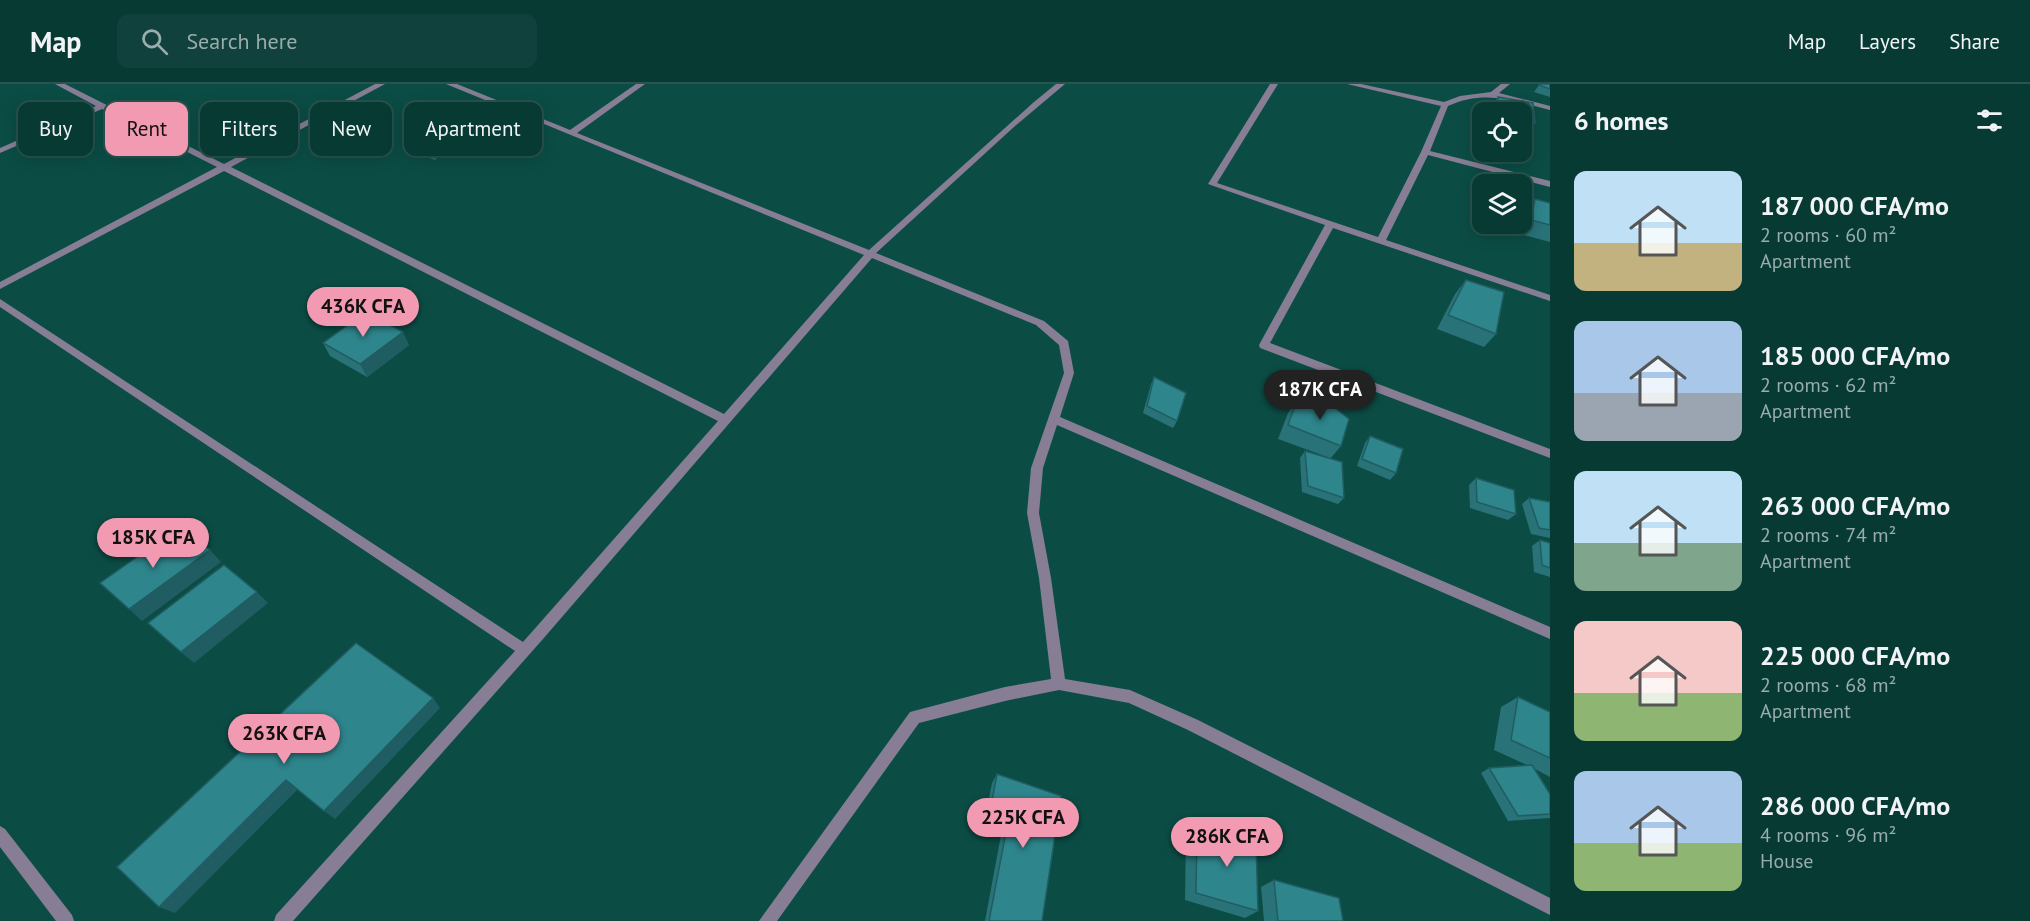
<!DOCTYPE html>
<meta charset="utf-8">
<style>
:root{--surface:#083a34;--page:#11413c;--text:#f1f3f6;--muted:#98adac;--line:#29544f;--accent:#f19ab1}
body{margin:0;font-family:"PT Sans",sans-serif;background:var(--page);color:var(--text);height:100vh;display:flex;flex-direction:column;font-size:22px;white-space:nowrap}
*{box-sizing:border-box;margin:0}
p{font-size:20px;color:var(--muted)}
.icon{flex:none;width:33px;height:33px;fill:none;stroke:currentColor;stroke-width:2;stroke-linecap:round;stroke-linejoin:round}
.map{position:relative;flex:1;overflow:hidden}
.details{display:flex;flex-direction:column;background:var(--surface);width:480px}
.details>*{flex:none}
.guide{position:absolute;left:18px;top:18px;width:570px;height:54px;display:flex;gap:12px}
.fabs{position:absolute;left:1472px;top:18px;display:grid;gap:12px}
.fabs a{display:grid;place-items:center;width:60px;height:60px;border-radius:12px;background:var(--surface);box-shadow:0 3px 15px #0003,0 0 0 2px var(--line);font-size:30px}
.price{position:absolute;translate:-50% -51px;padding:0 14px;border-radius:21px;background:var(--accent);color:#111;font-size:20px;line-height:39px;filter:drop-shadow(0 2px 3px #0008)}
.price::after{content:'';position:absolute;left:50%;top:36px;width:18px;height:14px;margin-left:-9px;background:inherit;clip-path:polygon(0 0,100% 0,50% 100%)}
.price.current{background:#222;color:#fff}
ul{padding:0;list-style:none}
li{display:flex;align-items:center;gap:18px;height:150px;padding:0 24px}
li span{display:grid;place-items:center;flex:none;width:168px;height:120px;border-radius:12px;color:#555}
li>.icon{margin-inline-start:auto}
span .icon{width:72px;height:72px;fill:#fffc;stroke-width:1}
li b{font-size:26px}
h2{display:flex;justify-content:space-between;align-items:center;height:72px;padding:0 24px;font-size:26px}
.chip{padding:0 21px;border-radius:12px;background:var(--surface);box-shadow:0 3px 15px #0003,0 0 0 2px var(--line);font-size:21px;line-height:54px}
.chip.current{background:var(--accent);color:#111}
header{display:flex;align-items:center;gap:36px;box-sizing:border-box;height:84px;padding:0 30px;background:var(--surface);border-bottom:2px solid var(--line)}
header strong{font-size:28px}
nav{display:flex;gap:33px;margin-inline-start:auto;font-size:21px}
.search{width:420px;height:54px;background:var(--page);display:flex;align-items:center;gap:15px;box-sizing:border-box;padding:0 21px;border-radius:12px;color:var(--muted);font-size:22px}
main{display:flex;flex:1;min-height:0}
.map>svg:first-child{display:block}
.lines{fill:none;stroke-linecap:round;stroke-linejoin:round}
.minor{fill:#877e96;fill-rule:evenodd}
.wall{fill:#287278}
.shaded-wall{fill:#205d62}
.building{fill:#2e858c;stroke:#205d62;stroke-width:1.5}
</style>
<header>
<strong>Map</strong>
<div class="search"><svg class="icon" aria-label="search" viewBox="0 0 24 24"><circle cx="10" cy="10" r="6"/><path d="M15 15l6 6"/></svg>Search here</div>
<nav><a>Map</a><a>Layers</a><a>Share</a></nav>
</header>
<main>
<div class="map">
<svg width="1550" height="837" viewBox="0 0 1550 837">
<rect width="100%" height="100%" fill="#0b4d45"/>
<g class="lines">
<g class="minor">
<path d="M 55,0 L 65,0 L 224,80 L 375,0 L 385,0 L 231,83 L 724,330 L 864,171 L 446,0 L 457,0 L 570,46 L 636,0 L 645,0 L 577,49 L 869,166 L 1034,18 L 1056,0 L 1065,0 L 1015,42 L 876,169 L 1044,237 L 1068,257 L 1074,289 L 1060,333 L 1550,543 L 1550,555 L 1057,341 L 1043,384 L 1039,429 L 1051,494 L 1065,595 L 1130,606 L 1198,636 L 1550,814 L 1550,831 L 1188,646 L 1129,619 L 1059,606 L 1005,617 L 919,639 L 777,837 L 759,837 L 910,628 L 1005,603 L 1051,595 L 1039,494 L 1027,429 L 1031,384 L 1064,289 L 1059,261 L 1036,241 L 872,174 L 543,555 L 293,837 L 274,837 L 276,831 L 515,567 L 0,223 L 0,215 L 523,558 L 718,337 L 224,87 L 0,205 L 0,198 L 217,83 L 102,25 L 0,69 L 0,64 L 96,22 Z"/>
<path d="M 1270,0 L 1278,0 L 1217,99 L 1378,153 L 1421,68 L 1441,22 L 1347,0 L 1361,0 L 1444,18 L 1460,12 L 1491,8 L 1501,0 L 1510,0 L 1499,9 L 1550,22 L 1550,26 C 1513,17 1485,5 1448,22 L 1430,67 L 1550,97 L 1550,103 L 1428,71 L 1386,156 L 1550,211 L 1550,217 L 1333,144 L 1270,259 L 1550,365 L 1550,374 L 1260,264 L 1259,261 L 1325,141 L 1208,100 Z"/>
<path d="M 0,742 L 5,745 L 72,831 L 74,837 L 56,837 L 0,763 Z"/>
</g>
</g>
<g class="wall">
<path d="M 1550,0 L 1550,13 L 1534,8 L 1539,1 Z"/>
<path d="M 1498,13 L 1533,19 L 1535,39 L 1525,53 L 1521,52 L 1521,28 L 1490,28 L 1489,26 Z"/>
<path d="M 473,50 L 435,76 L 413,68 L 408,54 Z"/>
<path d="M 1482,106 L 1482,137 L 1476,136 L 1476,114 Z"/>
<path d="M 1535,115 L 1550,119 L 1550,158 L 1520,150 L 1521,144 L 1520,146 L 1492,140 L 1521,140 L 1521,130 Z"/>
<path d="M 1466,196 L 1496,250 L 1484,263 L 1437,245 L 1455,210 Z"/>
<path d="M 323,259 L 409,261 L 367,293 L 330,272 Z"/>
<path d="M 1154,293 L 1177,337 L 1173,344 L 1143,329 L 1151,300 Z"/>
<path d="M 1297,316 L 1341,362 L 1330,375 L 1344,414 L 1338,420 L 1302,408 L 1300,374 L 1305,367 L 1330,374 L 1278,355 L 1288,329 Z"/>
<path d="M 1370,352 L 1396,389 L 1390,396 L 1357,382 L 1365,359 Z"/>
<path d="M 1476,394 L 1516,430 L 1508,436 L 1470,424 L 1469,401 Z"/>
<path d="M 1529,414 L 1550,418 L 1550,454 L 1531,450 L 1522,420 Z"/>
<path d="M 1540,456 L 1550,459 L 1550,493 L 1534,488 L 1532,462 Z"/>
<path d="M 1518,613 L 1550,628 L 1550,693 L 1535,685 L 1550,710 L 1550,734 L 1508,737 L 1481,689 L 1489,684 L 1527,681 L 1494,666 L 1501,623 Z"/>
<path d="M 997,690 L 1042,837 L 985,837 L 1001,751 L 983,745 L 992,699 Z"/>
<path d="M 1197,741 L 1258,827 L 1245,834 L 1185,816 L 1186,749 Z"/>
<path d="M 1274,796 L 1343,837 L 1264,837 L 1261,803 Z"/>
</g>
<g class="shaded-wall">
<path d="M 469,36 L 473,50 L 435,76 L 430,62 Z"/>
<path d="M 403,248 L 409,261 L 367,293 L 360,280 Z"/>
<path d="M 210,466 L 221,478 L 142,537 L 129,525 Z"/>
<path d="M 257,508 L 268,519 L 194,579 L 181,568 Z"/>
<path d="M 433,614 L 440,624 L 335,735 L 324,727 Z"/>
<path d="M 286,696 L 298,705 L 175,829 L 159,823 Z"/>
</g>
<g class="building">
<path d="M 1540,0 L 1550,0 L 1550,5 L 1539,1 Z"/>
<path d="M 1498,13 L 1533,19 L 1535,39 L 1521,36 L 1521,28 L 1500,28 Z"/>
<path d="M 447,29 L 469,36 L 430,62 L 408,54 Z"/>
<path d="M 1521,108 L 1530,110 L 1531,132 L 1521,130 Z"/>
<path d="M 1535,115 L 1550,119 L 1550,141 L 1531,136 Z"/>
<path d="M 1466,196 L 1504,208 L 1496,250 L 1448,231 Z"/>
<path d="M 366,228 L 403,248 L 360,280 L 323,259 Z"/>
<path d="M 1154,293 L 1186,309 L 1177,337 L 1147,322 Z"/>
<path d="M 1297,316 L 1335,324 L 1349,335 L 1341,362 L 1288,341 Z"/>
<path d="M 1370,352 L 1403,365 L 1396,389 L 1362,375 Z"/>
<path d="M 1305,367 L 1342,378 L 1344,414 L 1308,402 Z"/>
<path d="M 1476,394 L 1514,406 L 1516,430 L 1477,418 Z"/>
<path d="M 1529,414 L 1550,418 L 1550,446 L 1539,444 Z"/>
<path d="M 168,451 L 180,461 L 193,452 L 210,466 L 129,525 L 100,499 Z"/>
<path d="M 1540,456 L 1550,459 L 1550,484 L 1542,481 Z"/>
<path d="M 224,481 L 257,508 L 181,568 L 148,539 Z"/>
<path d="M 356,559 L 433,614 L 324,727 L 286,696 L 159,823 L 117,783 Z"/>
<path d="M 1518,613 L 1550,628 L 1550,674 L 1511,656 Z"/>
<path d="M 1532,681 L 1550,710 L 1550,730 L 1518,732 L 1489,684 Z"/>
<path d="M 997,690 L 1061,712 L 1042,837 L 989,837 L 1007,743 L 988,737 Z"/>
<path d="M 1197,741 L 1256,757 L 1258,827 L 1196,809 Z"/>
<path d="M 1274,796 L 1339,814 L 1343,837 L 1278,837 Z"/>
</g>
</svg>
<div class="fabs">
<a><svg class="icon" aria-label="locate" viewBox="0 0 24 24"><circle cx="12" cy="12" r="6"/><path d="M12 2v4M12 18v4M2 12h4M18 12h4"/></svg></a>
<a><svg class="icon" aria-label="layers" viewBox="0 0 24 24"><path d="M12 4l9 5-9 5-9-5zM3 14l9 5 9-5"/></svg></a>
</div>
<b class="price" style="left:363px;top:254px">436K CFA</b>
<b class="price current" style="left:1320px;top:337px">187K CFA</b>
<b class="price" style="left:153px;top:485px">185K CFA</b>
<b class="price" style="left:284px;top:681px">263K CFA</b>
<b class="price" style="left:1023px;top:765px">225K CFA</b>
<b class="price" style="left:1227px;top:784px">286K CFA</b>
<div class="guide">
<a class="chip">Buy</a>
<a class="chip current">Rent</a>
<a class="chip">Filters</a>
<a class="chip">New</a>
<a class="chip">Apartment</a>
</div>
</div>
<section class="details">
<h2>6 homes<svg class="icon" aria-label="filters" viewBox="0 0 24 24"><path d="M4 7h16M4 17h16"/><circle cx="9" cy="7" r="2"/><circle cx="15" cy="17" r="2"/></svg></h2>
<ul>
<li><span style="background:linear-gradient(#bfe0f5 60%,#c2b280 0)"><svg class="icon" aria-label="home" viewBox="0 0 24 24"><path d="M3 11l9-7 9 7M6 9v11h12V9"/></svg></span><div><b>187 000 CFA/mo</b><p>2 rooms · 60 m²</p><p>Apartment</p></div></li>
<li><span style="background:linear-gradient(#a9c7e8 60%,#9aa5b1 0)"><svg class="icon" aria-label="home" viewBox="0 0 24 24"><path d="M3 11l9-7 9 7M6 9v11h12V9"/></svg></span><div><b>185 000 CFA/mo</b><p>2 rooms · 62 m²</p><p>Apartment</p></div></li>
<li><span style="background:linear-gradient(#bfe0f5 60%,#7fa58c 0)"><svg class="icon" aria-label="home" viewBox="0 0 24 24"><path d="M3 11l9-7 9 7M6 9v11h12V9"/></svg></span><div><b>263 000 CFA/mo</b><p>2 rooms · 74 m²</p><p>Apartment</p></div></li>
<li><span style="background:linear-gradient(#f6c9c9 60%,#8fb573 0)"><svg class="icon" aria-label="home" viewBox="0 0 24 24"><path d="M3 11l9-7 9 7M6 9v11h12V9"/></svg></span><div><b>225 000 CFA/mo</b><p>2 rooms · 68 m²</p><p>Apartment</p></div></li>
<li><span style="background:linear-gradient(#a9c7e8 60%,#8fb573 0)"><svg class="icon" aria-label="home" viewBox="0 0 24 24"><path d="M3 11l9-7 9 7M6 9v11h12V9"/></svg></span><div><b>286 000 CFA/mo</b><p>4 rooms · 96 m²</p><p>House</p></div></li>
</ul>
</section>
</main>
